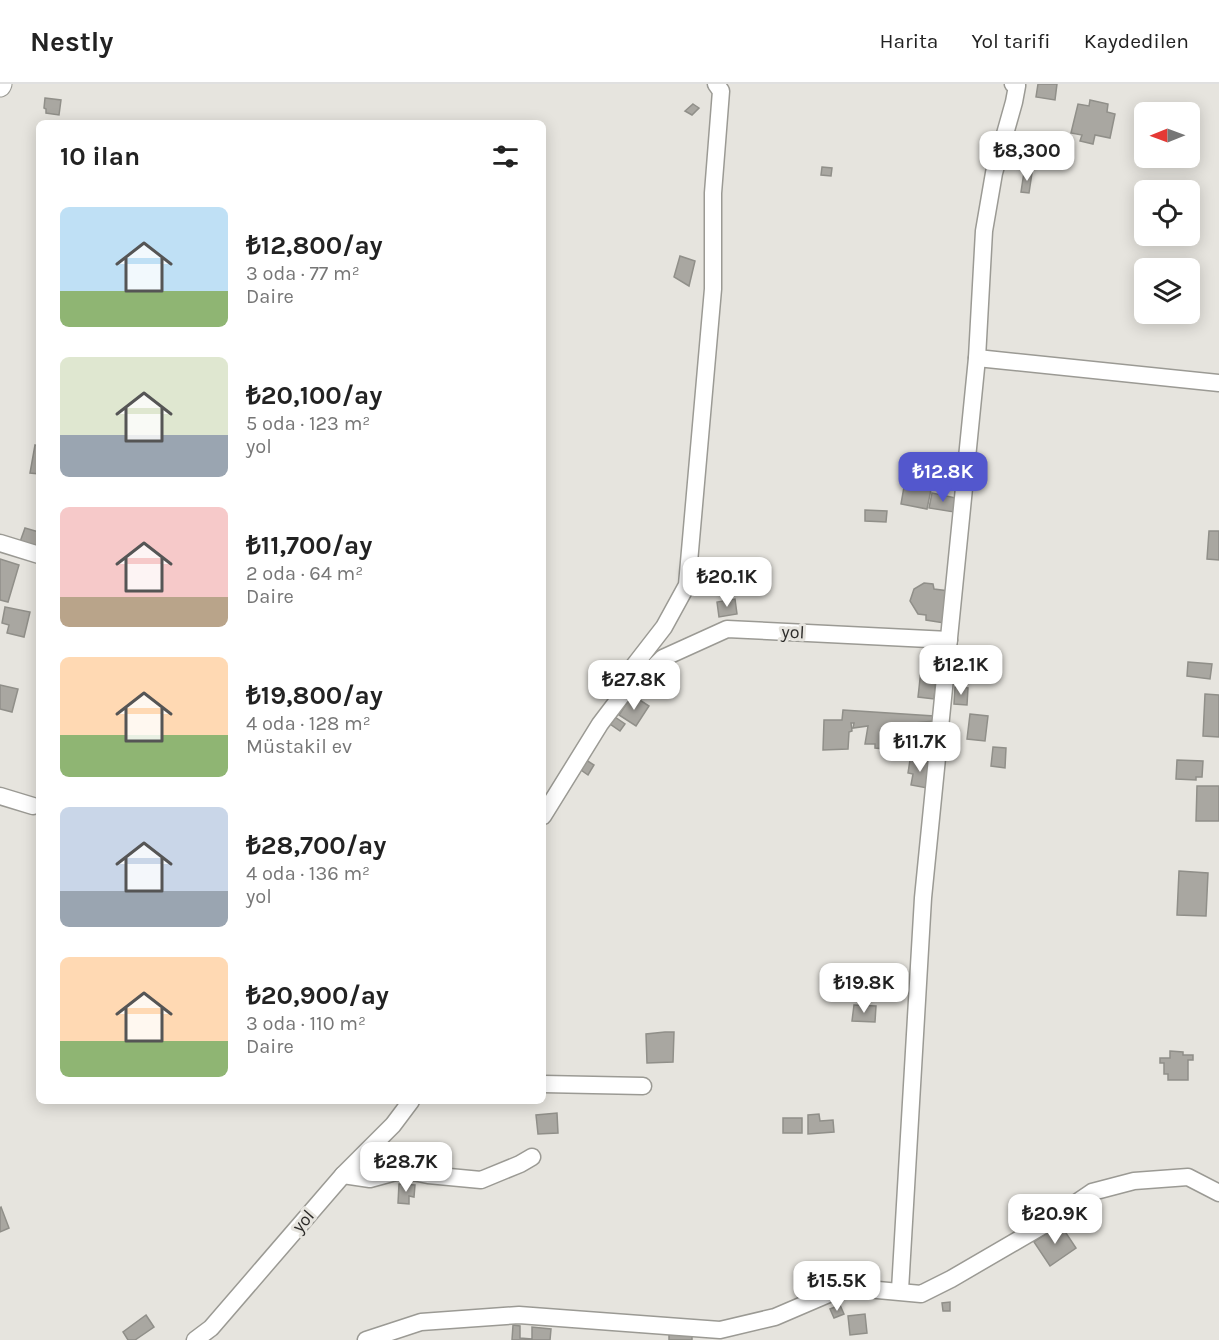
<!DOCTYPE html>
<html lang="tr">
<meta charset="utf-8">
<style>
:root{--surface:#fff;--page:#f2f2f2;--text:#222;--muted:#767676;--line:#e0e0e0;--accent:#5357cd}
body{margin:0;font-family:Karla,sans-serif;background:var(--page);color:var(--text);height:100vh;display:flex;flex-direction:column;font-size:22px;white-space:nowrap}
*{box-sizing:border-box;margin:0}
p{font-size:20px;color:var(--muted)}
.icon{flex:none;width:33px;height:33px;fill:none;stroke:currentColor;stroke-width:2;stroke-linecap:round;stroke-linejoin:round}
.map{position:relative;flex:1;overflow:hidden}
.drawer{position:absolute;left:36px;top:36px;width:510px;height:984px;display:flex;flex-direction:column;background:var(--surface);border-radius:9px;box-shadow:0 3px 15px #0003}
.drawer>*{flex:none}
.needle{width:39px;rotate:269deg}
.tools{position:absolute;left:1134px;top:18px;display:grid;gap:12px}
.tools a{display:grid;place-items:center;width:66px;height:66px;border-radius:9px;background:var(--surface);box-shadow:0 3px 15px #0003;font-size:30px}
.price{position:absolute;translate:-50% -51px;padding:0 14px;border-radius:12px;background:#fff;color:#222;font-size:20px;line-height:39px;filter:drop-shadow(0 2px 3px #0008)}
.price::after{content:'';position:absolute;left:50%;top:36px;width:18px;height:14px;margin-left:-9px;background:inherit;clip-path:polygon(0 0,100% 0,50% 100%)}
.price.current{background:var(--accent);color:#fff}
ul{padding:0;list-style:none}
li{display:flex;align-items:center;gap:18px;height:150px;padding:0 24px}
li span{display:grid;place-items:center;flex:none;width:168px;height:120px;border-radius:9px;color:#555}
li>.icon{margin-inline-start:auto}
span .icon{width:72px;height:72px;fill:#fffc;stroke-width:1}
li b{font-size:26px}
h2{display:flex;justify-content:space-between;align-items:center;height:72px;padding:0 24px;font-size:26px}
header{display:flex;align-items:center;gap:36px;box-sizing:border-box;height:84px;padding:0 30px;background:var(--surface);border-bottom:2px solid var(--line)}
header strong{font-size:28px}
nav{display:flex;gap:33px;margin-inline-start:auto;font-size:21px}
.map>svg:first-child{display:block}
.building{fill:#a9a7a1;stroke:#908f89;stroke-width:1.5}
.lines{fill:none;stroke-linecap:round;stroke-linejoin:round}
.minor-casing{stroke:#9b9a94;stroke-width:19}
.major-casing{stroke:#9b9a94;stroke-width:23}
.minor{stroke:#fff;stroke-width:16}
.major{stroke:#fff;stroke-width:21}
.labels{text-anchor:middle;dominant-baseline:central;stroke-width:6;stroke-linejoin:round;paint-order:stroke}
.street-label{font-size:18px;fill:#2c2b29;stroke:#e6e4de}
</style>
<header>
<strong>Nestly</strong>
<nav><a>Harita</a><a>Yol tarifi</a><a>Kaydedilen</a></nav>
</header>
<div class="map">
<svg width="1219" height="1256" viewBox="0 0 1219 1256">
<rect width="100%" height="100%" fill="#e6e4de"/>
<g class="building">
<path d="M 1038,0 L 1057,0 L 1055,16 L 1036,13 Z"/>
<path d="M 45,14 L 61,16 L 59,31 L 46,29 L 46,25 L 44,24 Z"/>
<path d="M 1090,16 L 1108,20 L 1107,28 L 1115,30 L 1110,54 L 1095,51 L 1093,60 L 1080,57 L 1082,51 L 1071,49 L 1078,20 L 1089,22 Z"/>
<path d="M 693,20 L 699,24 L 692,31 L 685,27 Z"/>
<path d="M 822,83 L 832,84 L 831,92 L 821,91 Z"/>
<path d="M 1024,88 L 1032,89 L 1029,109 L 1021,108 Z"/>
<path d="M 680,172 L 695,177 L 689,202 L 674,193 Z"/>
<path d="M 35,361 L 39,362 L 39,390 L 30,389 Z"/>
<path d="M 907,386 L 934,391 L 927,425 L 901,420 Z"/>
<path d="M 944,390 L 960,392 L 959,403 L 943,402 Z"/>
<path d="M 932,409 L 956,414 L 954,428 L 929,424 Z"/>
<path d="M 865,426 L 887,427 L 886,438 L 865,437 Z"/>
<path d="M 25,444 L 39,448 L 39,463 L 20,458 Z"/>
<path d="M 1209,447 L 1219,447 L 1219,476 L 1207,475 Z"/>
<path d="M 0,475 L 19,481 L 8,518 L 0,516 Z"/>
<path d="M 924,499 L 933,500 L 934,505 L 949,507 L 944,539 L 926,536 L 926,531 L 918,530 L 910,517 L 914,505 Z"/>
<path d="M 735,515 L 737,530 L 719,533 L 717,518 Z"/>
<path d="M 5,523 L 30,528 L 24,553 L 7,549 L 9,541 L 2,539 Z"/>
<path d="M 1188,578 L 1212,580 L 1210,595 L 1187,592 Z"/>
<path d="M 921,586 L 937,588 L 934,615 L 918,613 Z"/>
<path d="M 0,601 L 18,605 L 12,628 L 0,625 Z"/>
<path d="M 955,603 L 968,604 L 967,621 L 954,620 Z"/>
<path d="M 1205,610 L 1219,611 L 1219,653 L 1203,652 Z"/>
<path d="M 632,611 L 649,622 L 636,642 L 619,631 Z"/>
<path d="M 843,626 L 934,632 L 934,637 L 915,639 L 914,668 L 875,664 L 875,660 L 865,660 L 868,642 L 853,644 L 854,639 L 851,639 L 852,647 L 849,648 L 848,665 L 823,666 L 824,636 L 842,636 Z"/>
<path d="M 970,630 L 988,632 L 985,657 L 967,655 Z"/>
<path d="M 615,633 L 625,640 L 620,647 L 610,640 Z"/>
<path d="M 920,657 L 931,658 L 929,677 L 918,676 Z"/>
<path d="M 993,663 L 1006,664 L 1005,684 L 991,682 Z"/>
<path d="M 586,676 L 594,681 L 588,691 L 581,686 Z"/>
<path d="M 910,676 L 932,680 L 927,704 L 911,701 L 913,690 L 908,689 Z"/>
<path d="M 1177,676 L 1203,677 L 1202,693 L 1196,693 L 1196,696 L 1176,695 Z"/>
<path d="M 1197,702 L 1219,702 L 1219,737 L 1196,737 Z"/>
<path d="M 1179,787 L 1208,789 L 1206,832 L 1177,831 Z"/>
<path d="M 854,921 L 876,922 L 875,938 L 852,937 Z"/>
<path d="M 665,948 L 674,948 L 673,978 L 647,979 L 646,950 Z"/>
<path d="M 1170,967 L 1183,968 L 1183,971 L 1193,971 L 1193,976 L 1188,976 L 1188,996 L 1168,996 L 1168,990 L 1164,990 L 1164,979 L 1160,979 L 1160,974 L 1170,974 Z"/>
<path d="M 557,1029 L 558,1049 L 538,1050 L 536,1031 Z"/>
<path d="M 819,1030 L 820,1037 L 833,1036 L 834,1048 L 808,1050 L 808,1031 Z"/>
<rect x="783" y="1034" width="19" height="15"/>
<path d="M 399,1100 L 415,1101 L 414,1113 L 409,1112 L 409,1120 L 398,1119 Z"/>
<path d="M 1,1123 L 9,1144 L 0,1148 L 0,1124 Z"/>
<path d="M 1060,1140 L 1076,1164 L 1050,1182 L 1034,1158 Z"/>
<path d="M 950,1218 L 950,1227 L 943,1227 L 942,1219 Z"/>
<path d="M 840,1221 L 844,1230 L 834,1234 L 830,1225 Z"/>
<path d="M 865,1230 L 867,1249 L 850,1251 L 848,1232 Z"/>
<path d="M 146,1231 L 154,1243 L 135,1256 L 128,1256 L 123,1248 Z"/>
<path d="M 513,1241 L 520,1242 L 520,1254 L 532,1255 L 532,1243 L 551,1245 L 550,1256 L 512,1256 Z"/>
<rect x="669" y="1250" width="23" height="6"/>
</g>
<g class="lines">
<defs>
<g id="minor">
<path d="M 977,274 L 1219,299"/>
<path d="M 0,459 L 39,471"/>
<path d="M 626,609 L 626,592 L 664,543 L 687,501 L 713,205 L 713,109 L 721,7 L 716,0"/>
<path d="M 0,712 L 33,722"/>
<path d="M 543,732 L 600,640 L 622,611 L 631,606 L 663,574 L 727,545 L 949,556"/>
<path d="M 543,1000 L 643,1002"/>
<path d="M 343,1091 L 370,1095 L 403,1086 L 428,1091 L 481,1096 L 520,1080 L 532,1073"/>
<path d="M 900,1206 L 923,814 L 977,274 L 984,147 L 994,89 L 1014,18 L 1017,2 L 1013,0"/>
<path d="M 195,1256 L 211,1244 L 343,1091 L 393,1041 L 411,1017"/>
<path d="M 366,1256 L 421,1238 L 519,1231 L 720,1246 L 775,1233 L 845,1203 L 921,1210 L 951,1195 L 1042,1142 L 1092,1108 L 1134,1097 L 1188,1093 L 1219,1109"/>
</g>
<path id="major" d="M 0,2 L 1,0"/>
</defs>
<use href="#minor" class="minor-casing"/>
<use href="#major" class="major-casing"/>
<use href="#minor" class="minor"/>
<use href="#major" class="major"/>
</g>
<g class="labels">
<g class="street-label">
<text transform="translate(793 548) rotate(3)">yol</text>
<text transform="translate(303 1137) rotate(-49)">yol</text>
</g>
</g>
</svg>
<div class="tools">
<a><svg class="needle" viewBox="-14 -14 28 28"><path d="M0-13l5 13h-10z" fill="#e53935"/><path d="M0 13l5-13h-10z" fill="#767676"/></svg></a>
<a><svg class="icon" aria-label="locate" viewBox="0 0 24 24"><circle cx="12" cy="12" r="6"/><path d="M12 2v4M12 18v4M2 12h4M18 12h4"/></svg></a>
<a><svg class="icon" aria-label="layers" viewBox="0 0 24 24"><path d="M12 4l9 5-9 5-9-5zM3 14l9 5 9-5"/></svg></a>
</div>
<b class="price" style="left:1027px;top:98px">₺8,300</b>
<b class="price current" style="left:943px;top:419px">₺12.8K</b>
<b class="price" style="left:727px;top:524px">₺20.1K</b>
<b class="price" style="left:961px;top:612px">₺12.1K</b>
<b class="price" style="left:634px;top:627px">₺27.8K</b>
<b class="price" style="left:920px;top:689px">₺11.7K</b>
<b class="price" style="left:864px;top:930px">₺19.8K</b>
<b class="price" style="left:406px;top:1109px">₺28.7K</b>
<b class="price" style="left:1055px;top:1161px">₺20.9K</b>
<b class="price" style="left:837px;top:1228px">₺15.5K</b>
<section class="drawer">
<h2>10 ilan<svg class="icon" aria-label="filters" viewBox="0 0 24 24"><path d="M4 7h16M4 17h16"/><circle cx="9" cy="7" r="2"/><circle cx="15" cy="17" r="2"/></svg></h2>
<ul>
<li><span style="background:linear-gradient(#bfe0f5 70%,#8fb573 0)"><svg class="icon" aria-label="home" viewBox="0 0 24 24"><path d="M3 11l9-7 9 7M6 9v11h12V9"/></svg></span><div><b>₺12,800/ay</b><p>3 oda · 77 m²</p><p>Daire</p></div></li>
<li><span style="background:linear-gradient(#dfe7d0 65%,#9aa5b1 0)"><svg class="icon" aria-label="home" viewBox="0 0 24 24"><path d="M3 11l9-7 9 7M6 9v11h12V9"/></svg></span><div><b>₺20,100/ay</b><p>5 oda · 123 m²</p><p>yol</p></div></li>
<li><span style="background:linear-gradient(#f6c9c9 75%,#b9a48a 0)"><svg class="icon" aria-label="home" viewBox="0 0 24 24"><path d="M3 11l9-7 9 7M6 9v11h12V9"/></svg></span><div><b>₺11,700/ay</b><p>2 oda · 64 m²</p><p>Daire</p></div></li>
<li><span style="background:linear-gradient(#ffd9b3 65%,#8fb573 0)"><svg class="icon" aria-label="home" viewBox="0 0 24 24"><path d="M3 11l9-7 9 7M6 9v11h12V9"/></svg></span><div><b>₺19,800/ay</b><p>4 oda · 128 m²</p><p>Müstakil ev</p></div></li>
<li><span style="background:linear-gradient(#c9d6e8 70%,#9aa5b1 0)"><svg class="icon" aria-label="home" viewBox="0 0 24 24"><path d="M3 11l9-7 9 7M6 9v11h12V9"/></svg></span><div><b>₺28,700/ay</b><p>4 oda · 136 m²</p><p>yol</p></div></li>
<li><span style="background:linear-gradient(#ffd9b3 70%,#8fb573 0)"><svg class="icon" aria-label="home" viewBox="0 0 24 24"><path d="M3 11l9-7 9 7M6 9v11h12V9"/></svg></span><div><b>₺20,900/ay</b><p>3 oda · 110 m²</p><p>Daire</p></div></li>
</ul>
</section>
</div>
